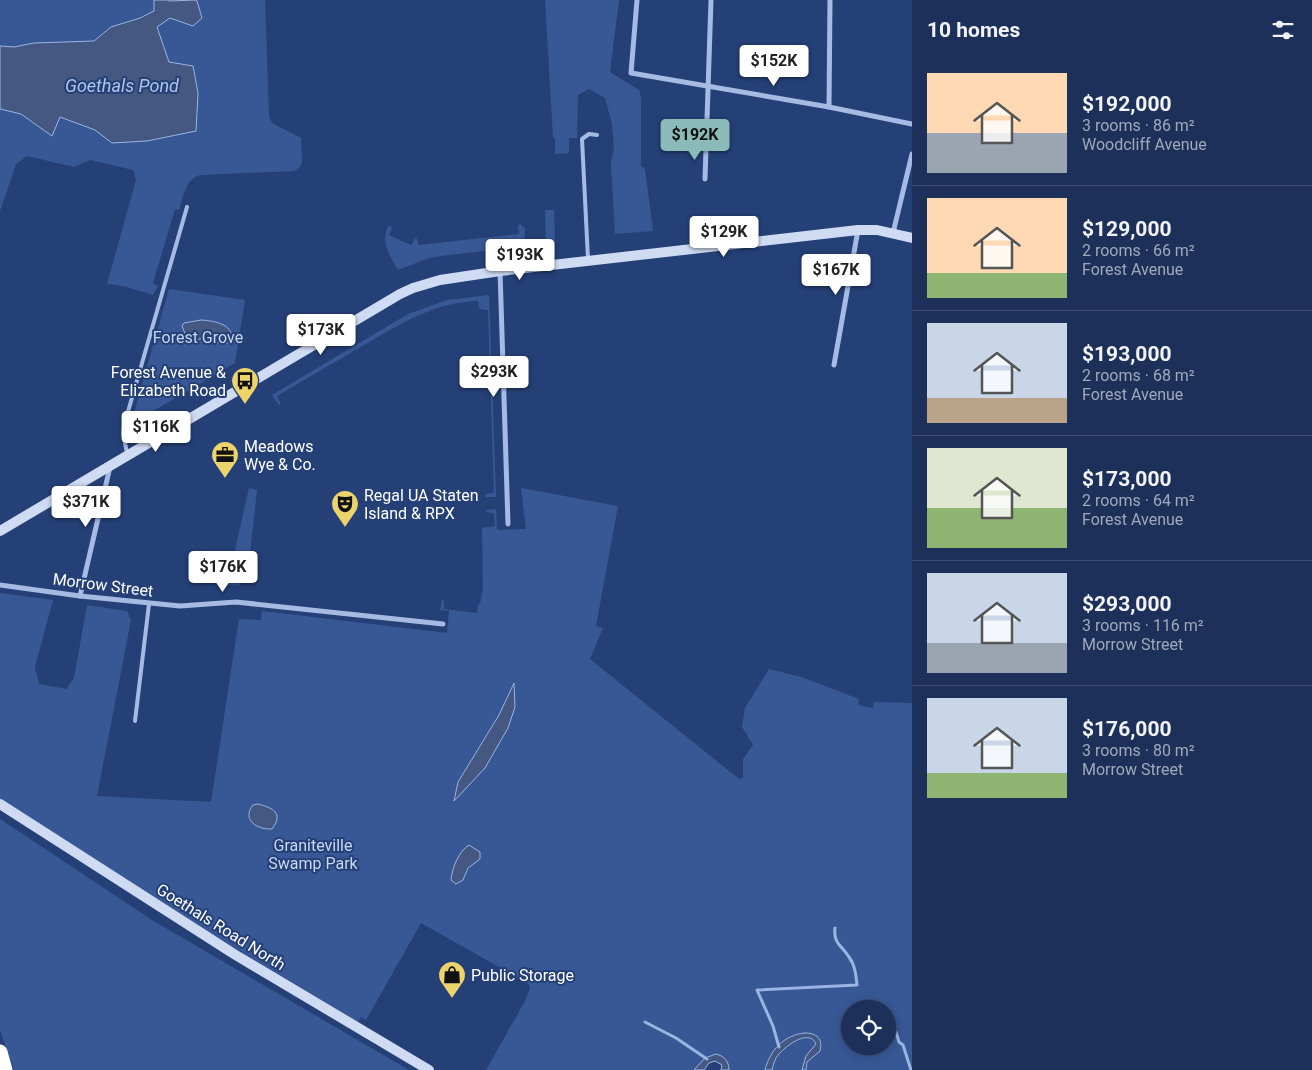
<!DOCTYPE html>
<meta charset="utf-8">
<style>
:root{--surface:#1c3059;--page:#25385f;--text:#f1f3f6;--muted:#a0a9ba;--line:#3a4b6f;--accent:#8bbbb9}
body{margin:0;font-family:Roboto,sans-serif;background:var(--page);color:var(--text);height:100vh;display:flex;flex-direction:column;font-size:19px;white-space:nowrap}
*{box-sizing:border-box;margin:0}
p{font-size:16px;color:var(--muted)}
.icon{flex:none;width:28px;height:28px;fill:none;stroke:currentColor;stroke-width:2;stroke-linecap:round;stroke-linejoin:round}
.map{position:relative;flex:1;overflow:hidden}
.panel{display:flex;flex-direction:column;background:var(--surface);width:400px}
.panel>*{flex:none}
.buttons{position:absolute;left:841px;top:1000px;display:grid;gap:10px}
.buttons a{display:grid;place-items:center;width:55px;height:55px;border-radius:50%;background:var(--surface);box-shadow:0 2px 12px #0003,0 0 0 1px var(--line);font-size:25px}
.price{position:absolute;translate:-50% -42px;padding:0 11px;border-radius:5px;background:#fff;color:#222;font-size:16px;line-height:32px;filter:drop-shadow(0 1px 2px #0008)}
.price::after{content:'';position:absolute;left:50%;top:30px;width:15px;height:11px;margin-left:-8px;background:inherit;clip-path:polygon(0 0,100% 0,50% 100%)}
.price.selected{background:var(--accent);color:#111}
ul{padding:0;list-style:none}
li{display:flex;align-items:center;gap:15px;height:125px;padding:0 15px}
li+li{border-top:1px solid var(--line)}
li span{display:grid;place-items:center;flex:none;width:140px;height:100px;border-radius:0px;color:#555}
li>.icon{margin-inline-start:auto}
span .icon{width:60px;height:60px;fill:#fffc;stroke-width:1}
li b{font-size:21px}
h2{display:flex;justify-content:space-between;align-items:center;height:60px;padding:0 15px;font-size:21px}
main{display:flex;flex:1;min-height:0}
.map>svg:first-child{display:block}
.green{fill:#385895;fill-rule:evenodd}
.water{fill:#445881;stroke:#9ab5e4}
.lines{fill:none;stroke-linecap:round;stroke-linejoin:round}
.stream{stroke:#9ab5e4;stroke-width:3}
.lane{stroke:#a6bbe3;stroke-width:4}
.street{stroke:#a6bbe3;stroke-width:5}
.secondary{stroke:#cfdbf3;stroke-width:10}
.highway{stroke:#fff;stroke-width:15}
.labels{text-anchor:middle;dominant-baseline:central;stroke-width:4;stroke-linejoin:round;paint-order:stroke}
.park-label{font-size:16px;fill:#c8d7f3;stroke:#254077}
.poi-label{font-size:16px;fill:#fff;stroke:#254077;text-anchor:start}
.street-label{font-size:16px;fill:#fff;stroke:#254077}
.water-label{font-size:18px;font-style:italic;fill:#b1c5eb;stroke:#254077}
</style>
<main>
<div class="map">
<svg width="912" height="1070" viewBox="0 0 912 1070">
<rect width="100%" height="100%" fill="#254077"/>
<g class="green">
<path d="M 0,0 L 265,0 L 269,116 L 272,123 L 301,138 L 302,162 L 300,167 L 294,171 L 200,175 C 185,179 184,196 179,210 L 175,209 L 153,283 L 158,286 L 153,295 L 123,286 L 107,284 L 136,180 L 133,170 L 90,160 L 74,167 L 27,156 L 16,164 L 0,211 Z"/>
<path d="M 545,0 L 619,0 L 610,72 L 639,90 L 641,97 L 641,166 L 645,169 L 653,231 L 615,234 L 611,163 L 614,147 L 612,124 L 605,98 L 589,89 L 578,95 L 577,138 L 569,138 L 569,153 L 555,154 L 555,138 L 553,138 Z"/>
<path d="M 545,210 L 554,210 L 555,243 L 546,244 Z"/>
<path d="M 520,224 L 525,228 L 524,246 L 441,256 L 429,258 L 398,270 C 390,256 379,240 389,225 L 392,228 L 389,235 L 411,245 L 416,237 L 419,245 L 519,234 L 518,226 Z"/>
<path d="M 169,289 L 245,300 L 235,363 L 131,424 Z"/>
<path d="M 489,295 L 496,497 L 486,497 L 485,496 L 486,494 L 494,493 L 488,310 L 479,309 L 478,301 C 433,302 397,326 359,348 C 332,364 304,380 277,396 L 281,405 L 279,405 L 272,395 L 408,314 L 447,300 Z"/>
<path d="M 249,488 L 257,490 L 248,572 L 241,572 L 240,586 L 227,585 Z"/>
<path d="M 521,488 L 618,506 L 596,626 L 603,628 L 590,659 L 739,779 L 743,778 L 743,759 L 753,745 L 742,727 L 745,708 L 769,669 L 801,677 L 859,699 L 858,705 L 873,708 L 874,702 L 912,703 L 912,1070 L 806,1070 L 807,1062 L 818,1053 L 821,1044 L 805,1033 C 784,1035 770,1050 765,1070 L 729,1070 L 729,1064 L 705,1058 L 694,1070 L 486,1070 L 525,1001 L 530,988 L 529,984 L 421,923 L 366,1020 L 361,1017 L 358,1022 L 212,934 L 0,799 L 0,593 L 53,600 L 35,667 L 39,684 L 66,689 L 74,678 L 87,605 L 127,611 L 131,620 L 97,796 L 211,802 L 239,619 L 261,620 L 262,611 L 447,633 L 449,611 L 440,610 L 442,600 L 444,601 L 444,609 L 477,613 L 478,605 L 480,604 L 483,588 L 482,528 L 495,526 L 494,513 L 486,512 L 486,510 L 496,509 L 497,530 L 526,529 ZM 513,684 L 485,768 L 458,782 L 499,715 ZM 850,1009 L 888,1009 L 888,1046 L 850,1046 Z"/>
<path d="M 0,819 L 152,920 L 409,1070 L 14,1070 L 0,1030 Z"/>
<path d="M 804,1038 C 810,1038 814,1038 816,1044 L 811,1051 L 802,1070 L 772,1070 C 776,1053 788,1043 804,1038 Z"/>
</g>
<g class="water">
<path d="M 154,0 L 169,0 L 169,1 L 196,0 L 197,1 L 202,18 L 193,26 L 170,18 L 157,27 L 169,62 L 193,66 L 198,93 L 196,131 L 147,141 L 112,143 L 95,130 L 60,117 L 52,136 L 21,114 L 0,109 L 0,46 L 14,47 L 34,43 L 94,41 L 111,27 L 140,18 L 154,11 Z"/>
<path d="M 201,320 C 216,321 234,324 233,343 L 218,343 L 208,336 L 197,340 L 186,336 L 182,326 L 184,323 Z"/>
<path d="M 514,683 L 515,707 L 508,728 L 485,768 L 454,801 L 458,782 L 499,715 Z"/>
<path d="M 258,804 C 273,808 284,813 272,829 C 258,830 241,820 253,805 Z"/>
<path d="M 469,845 L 480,852 L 480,859 L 468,868 L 463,880 L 456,884 L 451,880 C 452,868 459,851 469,845 Z"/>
<path d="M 805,1033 C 817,1033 823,1039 820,1051 L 807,1062 L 806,1070 L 802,1070 L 806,1056 L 816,1044 C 809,1027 782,1048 776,1058 C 774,1062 773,1066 772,1070 L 765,1070 C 770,1050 784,1035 805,1033 Z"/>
<path d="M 716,1054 C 724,1056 729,1061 729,1070 L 721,1070 L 722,1065 L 715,1061 L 709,1063 L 704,1070 L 694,1070 L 705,1058 Z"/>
</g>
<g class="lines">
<g class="stream">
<path d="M 645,1022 L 676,1038 L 707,1059"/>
<path d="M 896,1032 L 899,1042 L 903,1045 L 911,1070"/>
<path d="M 779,1047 L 773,1026 L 757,990 L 857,985 C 856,975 855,965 849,957 C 842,946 833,943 835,928"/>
</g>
<g class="lane">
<path d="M 588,259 L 582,139 L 589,134 L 597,135"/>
<path d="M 127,453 L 123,433 L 125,422 L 187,207"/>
<path d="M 135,721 L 149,604"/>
</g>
<g class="street">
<path d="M 637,0 L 631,73 L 829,107 L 912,124"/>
<path d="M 829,107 L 830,0"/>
<path d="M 705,179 L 711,0"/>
<path d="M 893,233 L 912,154"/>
<path d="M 500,271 L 508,524"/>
<path d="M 834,365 L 858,230"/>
<path d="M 0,585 L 80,596 L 180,606 L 236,602 L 443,624"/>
<path d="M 80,596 L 110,467"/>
</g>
<g class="secondary">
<path d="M 0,531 L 400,294 L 413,288 L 440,280 L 500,271 L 858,230 L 877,230 L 912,238"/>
<path d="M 0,804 L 234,954 L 429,1070"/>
</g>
<path class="highway" d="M 0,1052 L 5,1070"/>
</g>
<defs>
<symbol id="bus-pin" viewBox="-11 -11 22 30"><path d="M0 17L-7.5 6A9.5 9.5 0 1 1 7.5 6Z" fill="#ecd46b" stroke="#254077"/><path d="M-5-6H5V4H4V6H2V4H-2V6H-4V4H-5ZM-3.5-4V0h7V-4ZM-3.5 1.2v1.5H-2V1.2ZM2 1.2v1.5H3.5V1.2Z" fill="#111"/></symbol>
<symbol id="office-pin" viewBox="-11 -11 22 30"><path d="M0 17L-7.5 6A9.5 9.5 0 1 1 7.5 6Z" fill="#ecd46b" stroke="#254077"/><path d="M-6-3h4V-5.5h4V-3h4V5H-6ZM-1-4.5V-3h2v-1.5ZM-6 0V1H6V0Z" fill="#111"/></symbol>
<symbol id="theatre-pin" viewBox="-11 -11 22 30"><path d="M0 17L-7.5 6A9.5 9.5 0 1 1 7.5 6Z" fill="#ecd46b" stroke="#254077"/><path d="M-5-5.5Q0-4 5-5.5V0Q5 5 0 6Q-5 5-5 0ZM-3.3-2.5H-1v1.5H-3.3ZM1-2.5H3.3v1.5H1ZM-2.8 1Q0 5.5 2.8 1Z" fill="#111"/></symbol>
<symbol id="shop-pin" viewBox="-11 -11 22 30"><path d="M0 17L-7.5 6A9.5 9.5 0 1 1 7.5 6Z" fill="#ecd46b" stroke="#254077"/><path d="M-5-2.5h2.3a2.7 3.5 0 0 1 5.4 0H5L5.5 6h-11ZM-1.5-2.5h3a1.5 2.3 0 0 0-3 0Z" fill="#111"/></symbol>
</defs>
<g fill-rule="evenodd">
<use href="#bus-pin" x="229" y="365" width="32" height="43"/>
<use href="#office-pin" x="209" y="439" width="32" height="43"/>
<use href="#theatre-pin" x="329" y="488" width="32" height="43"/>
<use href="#shop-pin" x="436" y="959" width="32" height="43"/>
</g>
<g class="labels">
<g class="park-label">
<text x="198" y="337">Forest Grove</text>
<text x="313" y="845">Graniteville<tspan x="313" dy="18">Swamp Park</tspan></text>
</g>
<g class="poi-label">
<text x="226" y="372" text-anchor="end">Forest Avenue &amp;<tspan x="226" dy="18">Elizabeth Road</tspan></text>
<text x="244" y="446">Meadows<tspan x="244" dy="18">Wye &amp; Co.</tspan></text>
<text x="364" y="495">Regal UA Staten<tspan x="364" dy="18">Island &amp; RPX</tspan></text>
<text x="471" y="975">Public Storage</text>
</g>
<g class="street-label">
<text transform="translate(103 585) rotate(7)">Morrow Street</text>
<text transform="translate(221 927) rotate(32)">Goethals Road North</text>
</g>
<g class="water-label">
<text x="122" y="85">Goethals Pond</text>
</g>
</g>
</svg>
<div class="buttons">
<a><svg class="icon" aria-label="locate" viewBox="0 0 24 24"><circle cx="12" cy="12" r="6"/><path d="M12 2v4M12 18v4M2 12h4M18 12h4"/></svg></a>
</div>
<b class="price" style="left:774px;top:87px">$152K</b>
<b class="price selected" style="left:695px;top:161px">$192K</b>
<b class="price" style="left:724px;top:258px">$129K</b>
<b class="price" style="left:520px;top:281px">$193K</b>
<b class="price" style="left:836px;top:296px">$167K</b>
<b class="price" style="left:321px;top:356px">$173K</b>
<b class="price" style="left:494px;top:398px">$293K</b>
<b class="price" style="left:156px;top:453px">$116K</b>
<b class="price" style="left:86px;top:528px">$371K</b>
<b class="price" style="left:223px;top:593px">$176K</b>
</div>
<section class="panel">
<h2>10 homes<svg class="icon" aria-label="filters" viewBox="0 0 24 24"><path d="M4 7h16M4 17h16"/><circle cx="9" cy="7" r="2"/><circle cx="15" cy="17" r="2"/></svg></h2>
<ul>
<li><span style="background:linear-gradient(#ffd9b3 60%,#9aa5b1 0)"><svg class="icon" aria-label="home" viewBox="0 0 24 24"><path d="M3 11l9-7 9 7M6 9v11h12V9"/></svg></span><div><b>$192,000</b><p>3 rooms · 86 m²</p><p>Woodcliff Avenue</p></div></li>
<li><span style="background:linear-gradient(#ffd9b3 75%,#8fb573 0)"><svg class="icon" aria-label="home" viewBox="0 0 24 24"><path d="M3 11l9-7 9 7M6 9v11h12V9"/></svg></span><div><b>$129,000</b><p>2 rooms · 66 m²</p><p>Forest Avenue</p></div></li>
<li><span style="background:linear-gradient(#c9d6e8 75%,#b9a48a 0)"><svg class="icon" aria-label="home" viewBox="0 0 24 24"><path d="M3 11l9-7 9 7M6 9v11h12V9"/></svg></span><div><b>$193,000</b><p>2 rooms · 68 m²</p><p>Forest Avenue</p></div></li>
<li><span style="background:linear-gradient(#dfe7d0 60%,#8fb573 0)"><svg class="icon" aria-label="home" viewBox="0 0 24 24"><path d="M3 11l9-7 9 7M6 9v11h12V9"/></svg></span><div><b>$173,000</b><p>2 rooms · 64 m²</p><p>Forest Avenue</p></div></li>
<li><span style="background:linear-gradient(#c9d6e8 70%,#9aa5b1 0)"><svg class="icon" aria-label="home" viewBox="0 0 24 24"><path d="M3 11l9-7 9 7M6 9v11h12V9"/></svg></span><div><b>$293,000</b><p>3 rooms · 116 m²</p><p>Morrow Street</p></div></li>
<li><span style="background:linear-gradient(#c9d6e8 75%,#8fb573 0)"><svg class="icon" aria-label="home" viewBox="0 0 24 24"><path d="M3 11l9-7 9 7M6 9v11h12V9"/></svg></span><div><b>$176,000</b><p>3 rooms · 80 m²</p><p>Morrow Street</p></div></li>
</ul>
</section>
</main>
